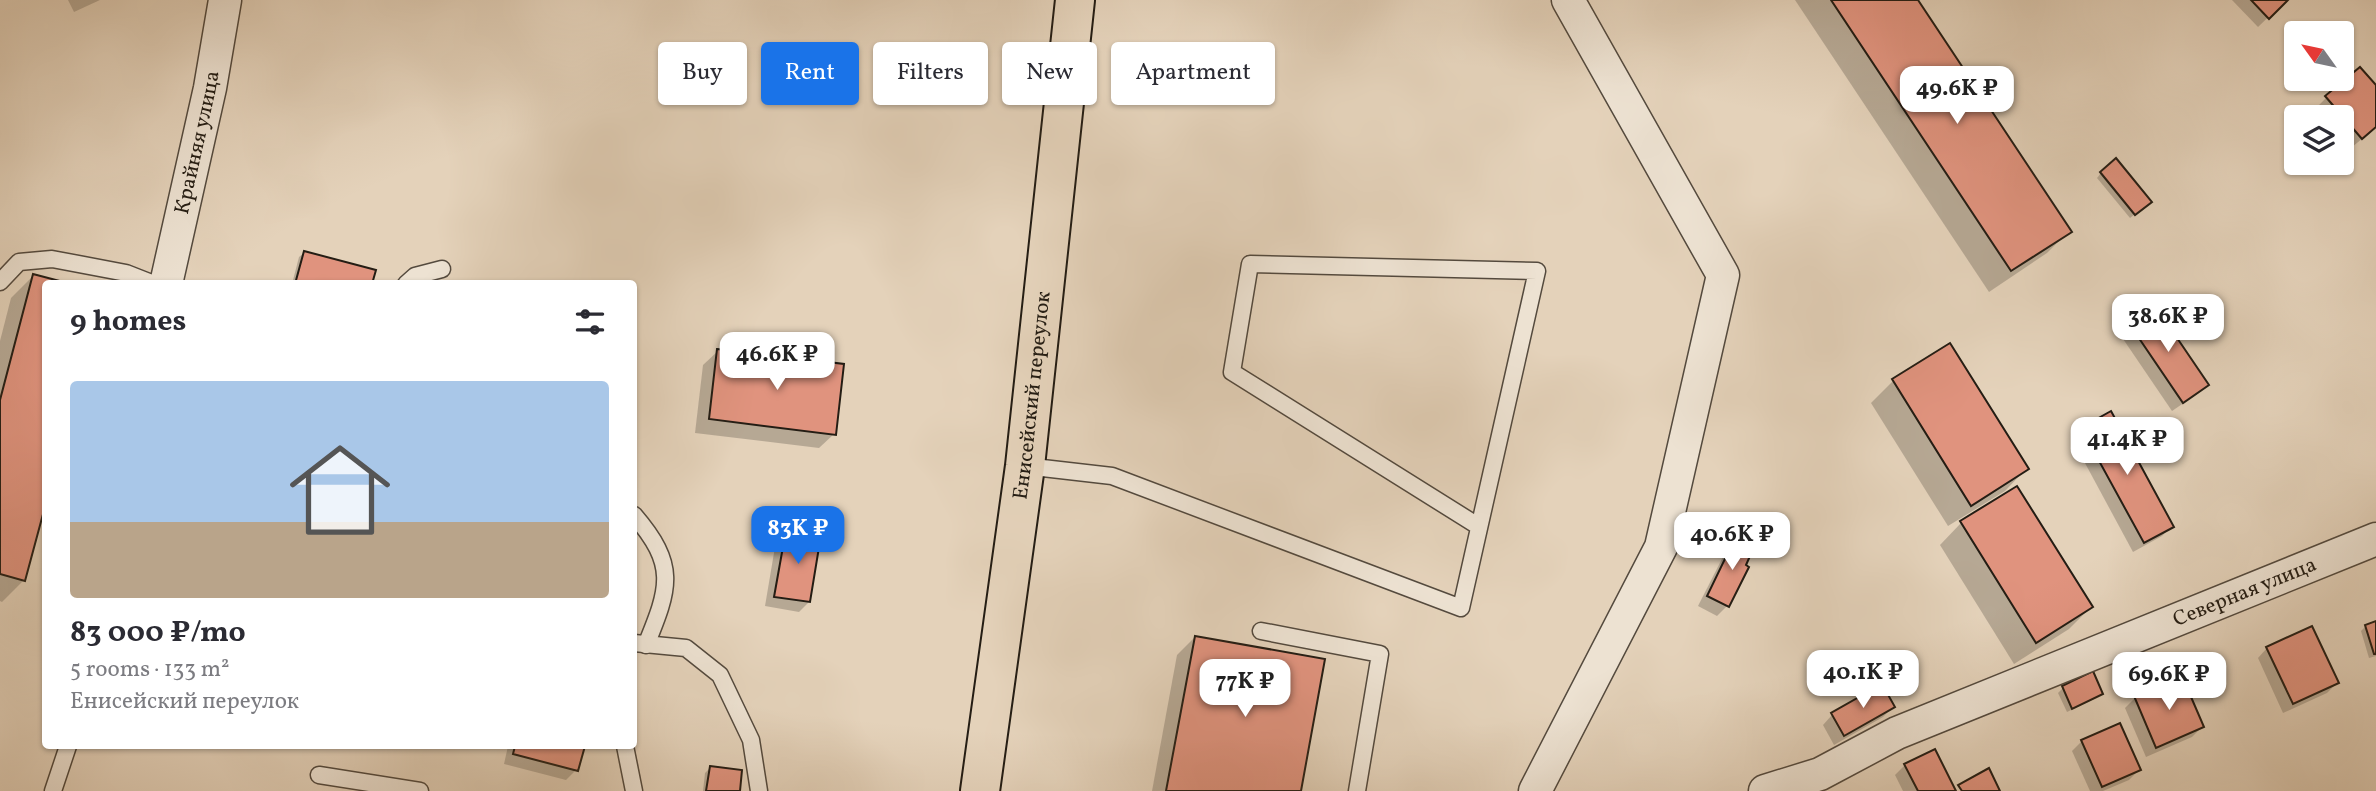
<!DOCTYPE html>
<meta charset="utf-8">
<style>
:root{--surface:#fff;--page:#f2f2f3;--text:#2b2b33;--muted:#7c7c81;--line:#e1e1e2;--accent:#1a73e8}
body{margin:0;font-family:Vollkorn,serif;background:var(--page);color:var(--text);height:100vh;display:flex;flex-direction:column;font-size:26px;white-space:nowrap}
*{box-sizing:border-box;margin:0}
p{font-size:23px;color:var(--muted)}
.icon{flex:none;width:38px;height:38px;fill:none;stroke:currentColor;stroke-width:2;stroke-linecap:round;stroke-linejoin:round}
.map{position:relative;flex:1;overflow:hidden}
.details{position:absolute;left:42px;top:280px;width:595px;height:469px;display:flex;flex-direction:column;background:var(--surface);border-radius:7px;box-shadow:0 2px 5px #0004}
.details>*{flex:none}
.guide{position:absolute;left:658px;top:42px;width:665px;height:63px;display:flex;gap:14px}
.needle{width:46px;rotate:303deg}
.fabs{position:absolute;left:2284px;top:21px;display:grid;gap:14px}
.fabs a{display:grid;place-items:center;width:70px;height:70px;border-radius:7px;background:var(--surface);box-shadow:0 2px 5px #0004;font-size:35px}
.price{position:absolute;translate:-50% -60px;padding:0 16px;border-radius:14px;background:#fff;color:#222;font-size:23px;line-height:46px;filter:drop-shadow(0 2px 4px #0008)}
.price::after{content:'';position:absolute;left:50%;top:42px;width:21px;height:16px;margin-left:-10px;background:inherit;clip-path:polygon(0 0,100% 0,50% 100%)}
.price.selected{background:var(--accent);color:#fff}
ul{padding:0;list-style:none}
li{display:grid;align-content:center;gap:14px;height:371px;padding:0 28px}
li+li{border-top:2px solid var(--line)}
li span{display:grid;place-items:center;height:217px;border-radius:7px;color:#555}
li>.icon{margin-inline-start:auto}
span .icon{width:126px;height:126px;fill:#fffc;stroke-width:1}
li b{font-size:30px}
h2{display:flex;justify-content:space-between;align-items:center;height:84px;padding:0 28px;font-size:30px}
.tag{padding:0 24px;border-radius:7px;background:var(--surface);box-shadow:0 2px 5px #0004;font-size:24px;line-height:63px}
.tag.selected{background:var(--accent);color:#fff}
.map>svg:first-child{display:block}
.shadow{fill:#0003}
.building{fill:#e0937e;stroke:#241d14;stroke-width:2}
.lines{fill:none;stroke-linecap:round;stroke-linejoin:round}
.service-casing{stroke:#544a3e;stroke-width:19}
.minor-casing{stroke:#544a3e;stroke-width:35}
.primary-casing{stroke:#241d14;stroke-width:42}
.service{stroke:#ede2d2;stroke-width:16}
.minor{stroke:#ede2d2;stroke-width:32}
.primary{stroke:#e4d2ba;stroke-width:38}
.labels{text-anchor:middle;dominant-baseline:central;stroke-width:5;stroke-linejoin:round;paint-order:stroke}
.street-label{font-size:21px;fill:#241d14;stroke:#ede2d2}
</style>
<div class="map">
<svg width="2376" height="791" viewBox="0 0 2376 791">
<rect width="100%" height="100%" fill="#e4d2ba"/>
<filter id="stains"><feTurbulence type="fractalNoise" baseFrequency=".00286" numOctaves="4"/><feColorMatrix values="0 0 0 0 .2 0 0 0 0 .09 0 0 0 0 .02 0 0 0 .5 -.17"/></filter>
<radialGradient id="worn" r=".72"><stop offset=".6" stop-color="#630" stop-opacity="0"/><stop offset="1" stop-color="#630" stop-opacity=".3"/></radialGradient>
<g class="shadow">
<path d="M 68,0 L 100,0 L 74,12 Z"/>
<path d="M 1795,0 L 1915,0 L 2069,231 L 2047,253 L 1989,292 Z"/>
<path d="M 2232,0 L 2286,0 L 2258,27 Z"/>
<path d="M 2376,88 L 2376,127 L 2351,148 L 2342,136 L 2342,117 L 2325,117 L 2317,107 L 2327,97 Z"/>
<path d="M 2101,173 L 2145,206 L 2130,218 L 2097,178 Z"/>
<path d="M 304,253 L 370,284 L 292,284 L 299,257 Z"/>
<path d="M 33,276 L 46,284 L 24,580 L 2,602 L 0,601 L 0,341 L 11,298 Z"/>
<path d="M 2129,324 L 2207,385 L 2197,394 L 2172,411 L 2119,333 Z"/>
<path d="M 1949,345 L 2026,469 L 2005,491 L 1948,526 L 1871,403 L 1893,381 Z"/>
<path d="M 718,351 L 834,434 L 819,448 L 695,433 L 703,365 Z"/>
<path d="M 2082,429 L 2172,526 L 2162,536 L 2133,552 L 2072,439 Z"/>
<path d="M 1961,523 L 2091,607 L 2069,629 L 2014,664 L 1940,545 Z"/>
<path d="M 786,531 L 809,602 L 799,612 L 765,606 L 776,541 Z"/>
<path d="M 1737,539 L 1727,606 L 1717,616 L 1698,606 L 1727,549 Z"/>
<path d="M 2376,623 L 2376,656 L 2369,658 L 2361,631 L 2366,626 Z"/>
<path d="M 1195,637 L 1299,791 L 1152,791 L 1177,655 Z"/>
<path d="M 2267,648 L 2337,683 L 2327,693 L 2283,713 L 2258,658 Z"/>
<path d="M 2092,674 L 2101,693 L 2096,698 L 2067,712 L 2058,693 L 2063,688 Z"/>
<path d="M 2135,698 L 2202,727 L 2192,737 L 2146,757 L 2125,708 Z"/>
<path d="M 1893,707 L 1883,717 L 1834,745 L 1823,725 L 1832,715 Z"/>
<path d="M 2082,741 L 2139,770 L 2129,780 L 2103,791 L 2090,791 L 2072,751 Z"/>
<path d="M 508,746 L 583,746 L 576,770 L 566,780 L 504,764 Z"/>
<path d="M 1905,765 L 1954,791 L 1903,791 L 1895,775 Z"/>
<path d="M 710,768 L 738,791 L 703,791 L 705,773 Z"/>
</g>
<g class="building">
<path d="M 1831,0 L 1918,0 L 2072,232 L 2011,271 Z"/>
<path d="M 2251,0 L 2288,0 L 2269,19 Z"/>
<path d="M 2360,67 L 2376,85 L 2376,127 L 2362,139 L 2325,96 Z"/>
<path d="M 2116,158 L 2152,202 L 2135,215 L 2100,172 Z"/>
<path d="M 304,251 L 376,270 L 372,284 L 295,284 Z"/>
<path d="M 33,274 L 71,284 L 46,284 L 46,503 L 25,581 L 0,574 L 0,400 Z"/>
<path d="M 2154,304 L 2209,385 L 2183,403 L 2128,322 Z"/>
<path d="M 1950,343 L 2029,469 L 1971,506 L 1892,379 Z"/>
<path d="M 717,349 L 844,364 L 836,435 L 709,419 Z"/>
<path d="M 2111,411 L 2174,527 L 2144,543 L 2081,428 Z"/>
<path d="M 2017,486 L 2093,607 L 2036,643 L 1960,521 Z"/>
<path d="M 786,530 L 821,535 L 810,602 L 774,597 Z"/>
<path d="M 1736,536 L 1755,545 L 1746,565 L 1749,567 L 1729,607 L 1707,596 Z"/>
<path d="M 2376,621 L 2376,654 L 2374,654 L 2365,625 Z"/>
<path d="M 2312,626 L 2339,683 L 2293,704 L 2266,647 Z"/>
<path d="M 1195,636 L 1325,659 L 1301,791 L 1166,791 Z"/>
<path d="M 2093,671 L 2103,694 L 2072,709 L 2062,686 Z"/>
<path d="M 2182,676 L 2204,727 L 2156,748 L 2134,696 Z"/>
<path d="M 1882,684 L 1895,707 L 1844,736 L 1831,713 Z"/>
<path d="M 2120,723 L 2141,770 L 2102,787 L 2081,740 Z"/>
<path d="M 515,746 L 585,746 L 578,771 L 513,754 Z"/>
<path d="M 1935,749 L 1956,791 L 1918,791 L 1904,764 Z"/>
<path d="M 710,766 L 742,770 L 740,791 L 706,791 Z"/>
<path d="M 1989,768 L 2000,791 L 1962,791 L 1958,785 Z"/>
</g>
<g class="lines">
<defs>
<g id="service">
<path d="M 0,282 L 19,262 L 52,259 L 126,273 L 154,284"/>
<path d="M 406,284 L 415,276 L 442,269"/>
<path d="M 1025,466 L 1112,476 L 1461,608 L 1537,271 L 1250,264 L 1232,372 L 1478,526"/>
<path d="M 634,515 C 677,565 670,587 646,645"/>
<path d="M 1261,631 L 1380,654 L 1357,791"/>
<path d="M 634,643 L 686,648 L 720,675 L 751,740 L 759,791"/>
<path d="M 625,746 L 634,791"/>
<path d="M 319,775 L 420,791"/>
<path d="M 53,791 L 68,746"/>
</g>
<g id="minor">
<path id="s1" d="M 166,284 L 210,88 L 225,0"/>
<path d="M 1535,791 L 1661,547 L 1723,275 L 1568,0"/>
<path id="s2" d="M 1765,791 L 1820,774 L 1897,733 L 2376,539"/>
</g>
<g id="primary">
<path id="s3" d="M 980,791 L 1025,466 L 1075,0"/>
</g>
</defs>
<use href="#service" class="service-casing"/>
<use href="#minor" class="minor-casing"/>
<use href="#primary" class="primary-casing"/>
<use href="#service" class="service"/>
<use href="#minor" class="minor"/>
<use href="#primary" class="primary"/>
</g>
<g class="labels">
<g class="street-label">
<text stroke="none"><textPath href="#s1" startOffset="145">Крайняя улица</textPath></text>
<text stroke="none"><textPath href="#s3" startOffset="399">Енисейский переулок</textPath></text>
<text stroke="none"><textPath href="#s2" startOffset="520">Северная улица</textPath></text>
</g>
</g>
<rect width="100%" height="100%" filter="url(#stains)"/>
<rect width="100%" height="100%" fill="url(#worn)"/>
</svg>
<div class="fabs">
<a><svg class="needle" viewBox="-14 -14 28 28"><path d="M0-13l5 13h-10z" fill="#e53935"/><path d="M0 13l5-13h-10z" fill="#7c7c81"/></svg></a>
<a><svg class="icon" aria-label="layers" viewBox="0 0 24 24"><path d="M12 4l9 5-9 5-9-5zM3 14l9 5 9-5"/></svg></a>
</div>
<b class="price" style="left:1957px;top:126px">49.6K ₽</b>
<b class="price" style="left:2168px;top:354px">38.6K ₽</b>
<b class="price" style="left:777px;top:392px">46.6K ₽</b>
<b class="price" style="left:2127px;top:477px">41.4K ₽</b>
<b class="price selected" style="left:798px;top:566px">83K ₽</b>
<b class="price" style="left:1732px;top:572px">40.6K ₽</b>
<b class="price" style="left:1863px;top:710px">40.1K ₽</b>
<b class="price" style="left:2169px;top:712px">69.6K ₽</b>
<b class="price" style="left:1245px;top:719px">77K ₽</b>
<div class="guide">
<a class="tag">Buy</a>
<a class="tag selected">Rent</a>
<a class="tag">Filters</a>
<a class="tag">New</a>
<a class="tag">Apartment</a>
</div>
<section class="details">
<h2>9 homes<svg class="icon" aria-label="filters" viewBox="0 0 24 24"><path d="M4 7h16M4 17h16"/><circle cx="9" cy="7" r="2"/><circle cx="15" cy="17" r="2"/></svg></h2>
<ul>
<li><span style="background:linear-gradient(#a9c7e8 65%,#b9a48a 0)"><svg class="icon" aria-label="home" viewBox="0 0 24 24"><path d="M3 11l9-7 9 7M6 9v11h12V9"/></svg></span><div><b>83 000 ₽/mo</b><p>5 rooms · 133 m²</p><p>Енисейский переулок</p></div></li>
</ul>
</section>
</div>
